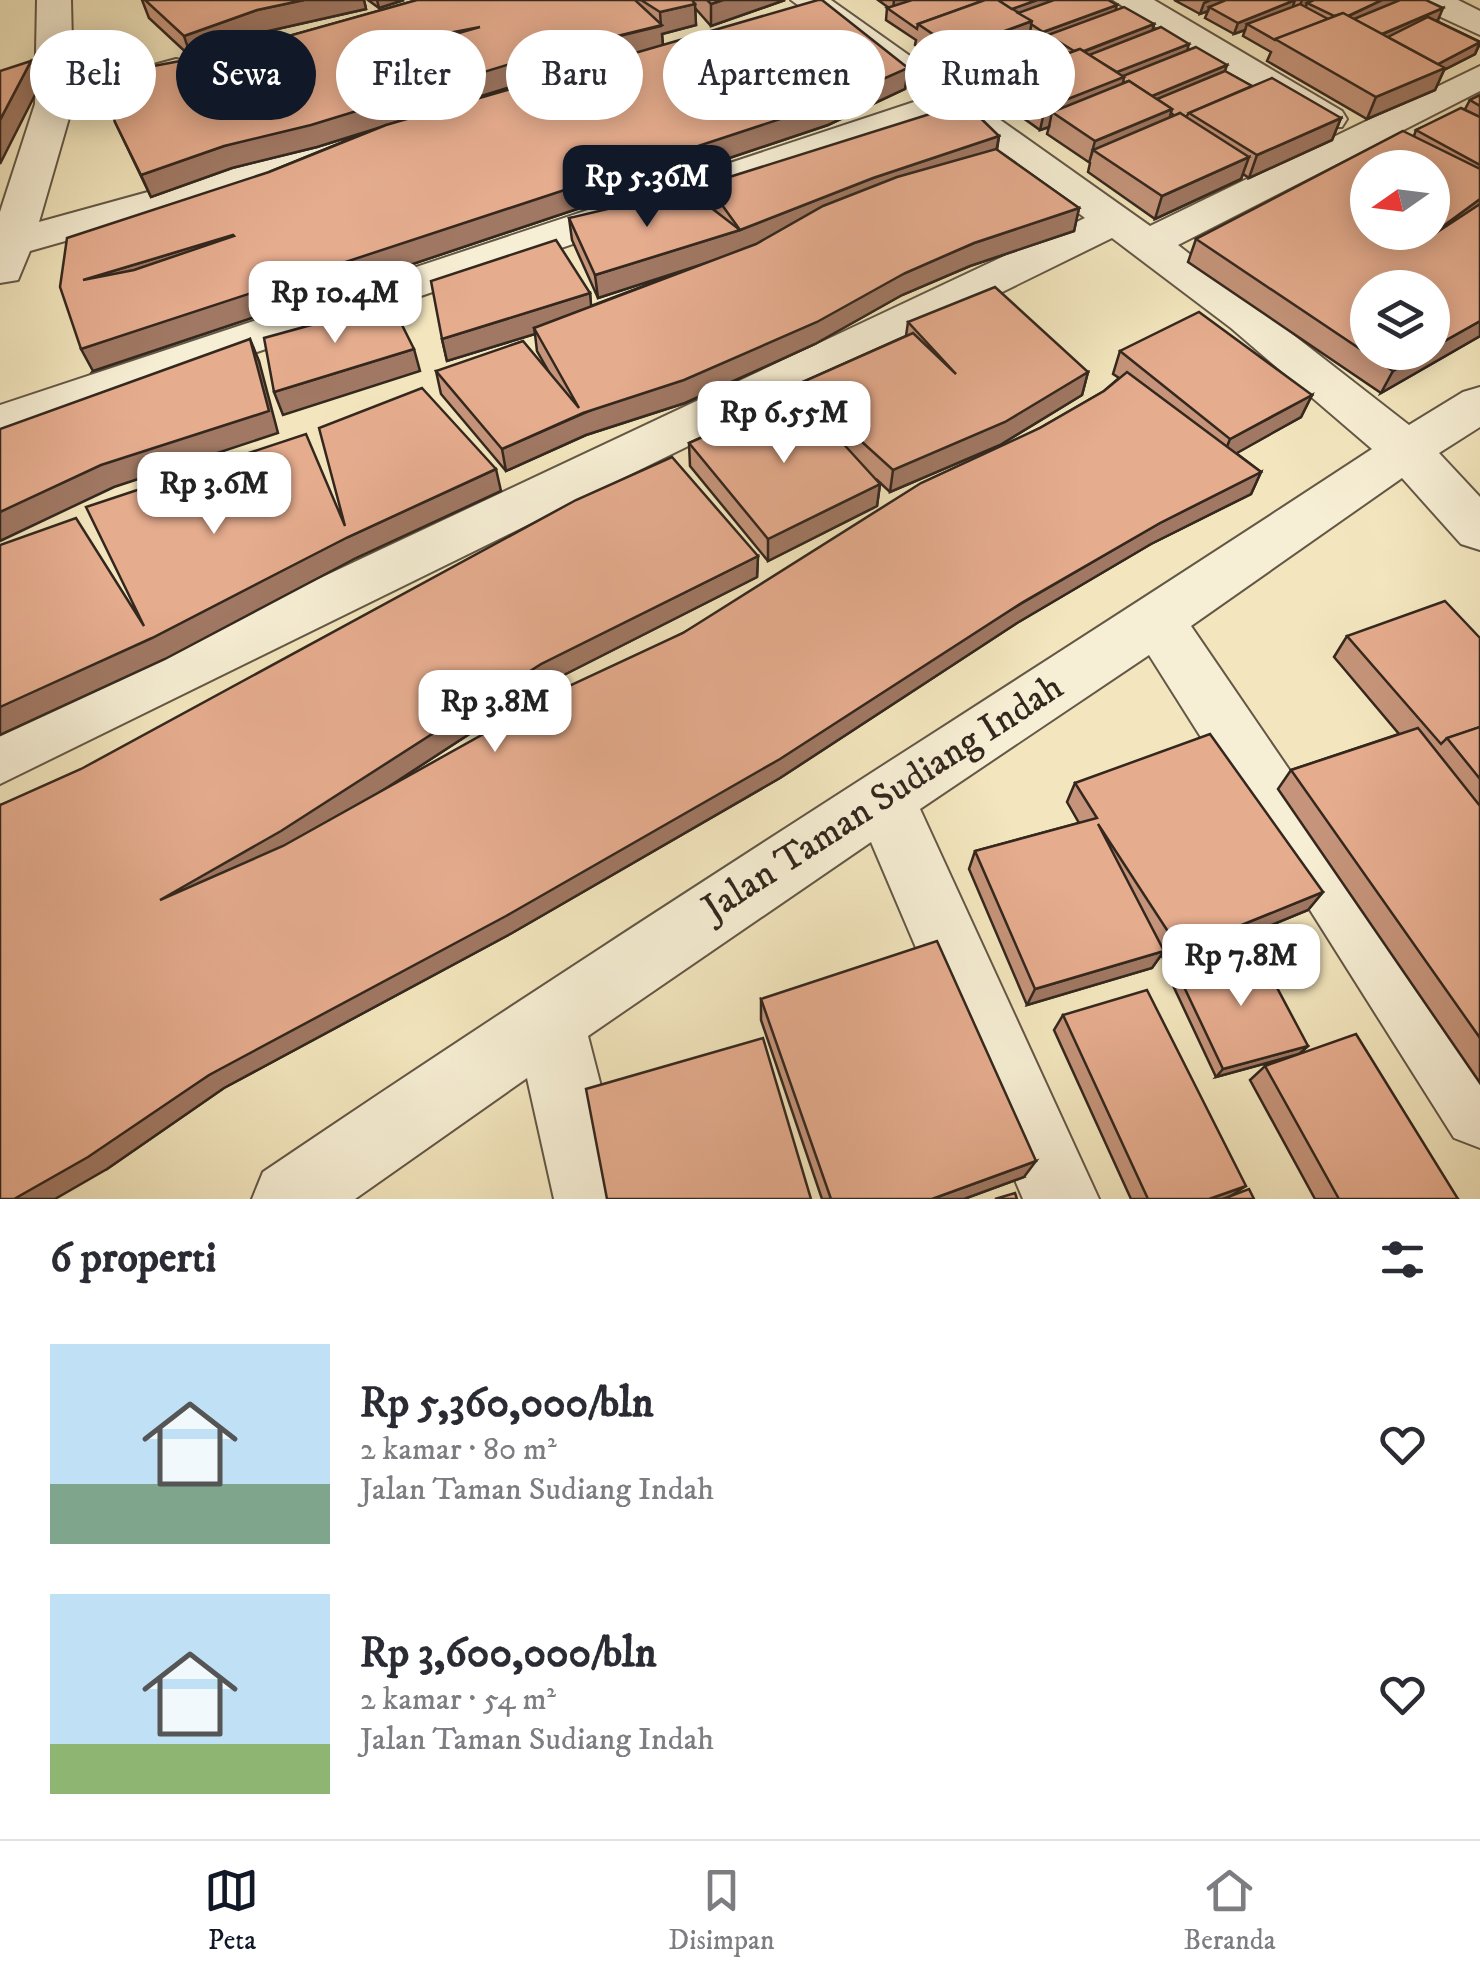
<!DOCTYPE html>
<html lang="id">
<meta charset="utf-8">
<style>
:root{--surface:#fff;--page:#f2f2f3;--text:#2b2b33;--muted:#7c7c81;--line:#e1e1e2;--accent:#111827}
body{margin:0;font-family:"IM FELL DW Pica",serif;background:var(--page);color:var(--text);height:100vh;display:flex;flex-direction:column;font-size:38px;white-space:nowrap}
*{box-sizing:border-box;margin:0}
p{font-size:32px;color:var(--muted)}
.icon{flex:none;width:55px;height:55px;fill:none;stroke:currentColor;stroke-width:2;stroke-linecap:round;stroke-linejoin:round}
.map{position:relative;height:1199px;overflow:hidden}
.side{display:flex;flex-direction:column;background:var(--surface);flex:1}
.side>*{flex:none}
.hud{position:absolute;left:30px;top:30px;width:1420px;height:90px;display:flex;gap:20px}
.needle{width:65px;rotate:256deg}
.buttons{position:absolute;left:1350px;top:150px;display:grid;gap:20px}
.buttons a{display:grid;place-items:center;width:100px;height:100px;border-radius:50%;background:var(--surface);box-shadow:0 5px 25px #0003;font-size:50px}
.price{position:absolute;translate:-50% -85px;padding:0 22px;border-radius:20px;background:#fff;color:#222;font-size:32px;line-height:65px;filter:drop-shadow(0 2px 5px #0008)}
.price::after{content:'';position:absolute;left:50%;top:60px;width:30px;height:22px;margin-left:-15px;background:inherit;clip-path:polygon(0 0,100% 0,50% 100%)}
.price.active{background:var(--accent);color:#fff}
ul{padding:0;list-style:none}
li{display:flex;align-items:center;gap:30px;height:250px;padding:0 50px}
li span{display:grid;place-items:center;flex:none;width:280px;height:200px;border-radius:0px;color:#555}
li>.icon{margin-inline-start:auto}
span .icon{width:120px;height:120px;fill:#fffc;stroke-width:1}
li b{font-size:42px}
h2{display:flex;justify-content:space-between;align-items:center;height:120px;padding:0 50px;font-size:42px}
.chip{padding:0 35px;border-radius:45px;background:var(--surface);box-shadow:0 5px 25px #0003;font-size:35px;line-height:90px}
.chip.active{background:var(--accent);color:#fff}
.menu{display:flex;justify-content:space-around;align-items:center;height:140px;border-top:2px solid var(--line);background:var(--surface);font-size:28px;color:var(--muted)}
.menu a{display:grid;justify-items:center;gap:5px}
.menu .active{color:var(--accent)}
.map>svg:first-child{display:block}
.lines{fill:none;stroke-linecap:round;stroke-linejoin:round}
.minor-casing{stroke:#635746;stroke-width:4}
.minor{fill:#f7efd5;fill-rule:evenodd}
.wall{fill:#c5947a;stroke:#33271e;stroke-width:2.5;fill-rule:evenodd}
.shaded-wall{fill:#a07863;stroke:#33271e;stroke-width:2.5}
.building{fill:#e5ac8e;stroke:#33271e;stroke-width:2.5;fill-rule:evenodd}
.labels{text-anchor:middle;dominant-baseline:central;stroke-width:10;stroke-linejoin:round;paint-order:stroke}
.street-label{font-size:38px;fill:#33271e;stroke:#f7efd5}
</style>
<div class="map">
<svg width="1480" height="1199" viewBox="0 0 1480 1199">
<rect width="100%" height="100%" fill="#f3e6be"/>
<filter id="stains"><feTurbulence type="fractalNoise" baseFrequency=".002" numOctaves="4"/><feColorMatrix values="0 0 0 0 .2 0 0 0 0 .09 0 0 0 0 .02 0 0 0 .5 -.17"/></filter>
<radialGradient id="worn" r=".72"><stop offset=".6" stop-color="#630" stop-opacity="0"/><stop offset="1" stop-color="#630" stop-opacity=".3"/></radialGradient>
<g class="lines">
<defs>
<g id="minor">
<path d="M 37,0 L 71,0 L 73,87 L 176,59 L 189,62 L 194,70 L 189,78 L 71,111 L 39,222 L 351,136 L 365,140 L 371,148 L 365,156 L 30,251 L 18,280 L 0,283 L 0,212 L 35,104 Z"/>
<path d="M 791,0 L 831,0 L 1150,226 L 1480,66 L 1480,91 L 1178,245 L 1409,425 L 1463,392 L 1480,387 L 1480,427 L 1439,453 L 1480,497 L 1480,550 L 1461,544 L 1402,478 L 1191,626 L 1480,1049 L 1480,1148 L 1454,1138 L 1149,655 L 920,809 L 1099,1199 L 1023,1199 L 871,842 L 588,1036 L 630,1199 L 554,1199 L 527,1078 L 355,1199 L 252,1199 L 263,1172 C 629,924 1002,692 1372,449 L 1231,328 L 1112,238 L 0,784 L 0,729 L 1085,218 L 950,115 L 0,440 L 0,405 L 926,98 Z"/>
<path d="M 1113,0 L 1154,0 L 1342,111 L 1347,119 L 1342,127 L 1314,127 Z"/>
<path d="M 1414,0 L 1458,0 L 1480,11 L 1480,35 L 1419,7 Z"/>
</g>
</defs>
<use href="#minor" class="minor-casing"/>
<use href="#minor" class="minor"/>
</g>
<g class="wall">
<path d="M 142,0 L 364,0 L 366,9 L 264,32 L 191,57 L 149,18 Z"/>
<path d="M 368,0 L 404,0 L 379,8 Z"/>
<path d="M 417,0 L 785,0 L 711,26 L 695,8 L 696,25 L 662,34 L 663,45 L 908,68 L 905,89 L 828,125 L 93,371 L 269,172 L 372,130 L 317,147 L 232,168 L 151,197 L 115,122 L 239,50 ZM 604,62 L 436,110 L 539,78 Z"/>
<path d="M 878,0 L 1108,0 L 1115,10 L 1154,24 L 1152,31 L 1252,86 L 1341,118 L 1332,140 L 1249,178 L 1243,174 L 1241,179 L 1155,219 L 1088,172 L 1090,163 L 1047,134 L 1049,127 L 1040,130 L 998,100 L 999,93 L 992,96 L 968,80 L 969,68 L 1039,42 L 1029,36 L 1028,43 L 952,71 L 915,45 L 916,40 L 886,20 L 887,8 L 889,8 Z"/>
<path d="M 1174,0 L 1426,0 L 1438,20 L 1436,21 L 1480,42 L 1480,44 L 1475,54 L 1444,70 L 1435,90 L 1367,119 L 1267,61 L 1271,52 L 1243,36 L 1245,30 L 1234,34 L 1205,18 L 1208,11 L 1200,14 Z"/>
<path d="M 1480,95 L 1480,336 L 1381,393 L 1188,262 L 1196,239 L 1414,136 L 1416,130 L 1465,109 L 1470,100 Z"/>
<path d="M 999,136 L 997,150 L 1079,208 L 1074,231 L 970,266 L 902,295 L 815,344 L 685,403 L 586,435 L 506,471 L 441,394 L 436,371 L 550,374 L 537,351 L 535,334 L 447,361 L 442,339 L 590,293 L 591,306 L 699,265 L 598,298 L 572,240 L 569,218 L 707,204 L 707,184 Z"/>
<path d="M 908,322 L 1088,372 L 1082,395 L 1000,445 L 890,492 L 876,479 L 880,484 L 877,506 L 768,561 L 690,466 L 689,443 L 797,395 L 798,384 L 906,336 Z"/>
<path d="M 1120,351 L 1312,395 L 1301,417 L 1236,453 L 1261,472 L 1251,494 L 1151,544 L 1017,623 L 780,778 L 512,933 L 224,1088 L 107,1169 L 0,805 L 758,556 L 757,577 L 546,684 L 388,787 L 683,633 L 1104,391 L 1119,378 L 1113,374 Z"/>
<path d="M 1347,636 L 1480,638 L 1480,1083 L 1278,789 L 1291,770 L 1399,734 L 1334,657 Z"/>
<path d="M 1075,783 L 1323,892 L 1308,910 L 1169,967 L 1161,955 L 1152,968 L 1027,1005 L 969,869 L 975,851 L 1079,823 L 1067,802 Z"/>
<path d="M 1176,970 L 1308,1046 L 1300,1053 L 1458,1199 L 1315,1199 L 1250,1080 L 1265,1066 L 1293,1056 L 1216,1077 L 1170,979 Z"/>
<path d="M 761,999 L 1024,1177 L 964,1199 L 822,1199 L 761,1020 Z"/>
<path d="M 1063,1015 L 1234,1195 L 1254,1199 L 1131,1199 L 1054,1030 Z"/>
</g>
<g class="shaded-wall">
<path d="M 304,0 L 364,0 L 366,9 L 264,32 L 191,57 L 184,36 L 257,10 Z"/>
<path d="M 377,0 L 404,0 L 379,8 Z"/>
<path d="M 723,0 L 785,0 L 711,26 L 711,4 Z"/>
<path d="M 894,0 L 924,0 L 893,11 Z"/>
<path d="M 1037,0 L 1066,0 L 1020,17 L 1008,10 Z"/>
<path d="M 1211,0 L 1236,0 L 1209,7 L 1208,11 L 1200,14 L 1204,3 Z"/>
<path d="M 1295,0 L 1291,12 L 1247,24 L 1245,30 L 1234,34 L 1238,23 Z"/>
<path d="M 1302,0 L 1328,0 L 1307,3 L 1305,9 L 1298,12 Z"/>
<path d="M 1382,0 L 1402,0 L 1352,24 L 1341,20 Z"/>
<path d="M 695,4 L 696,25 L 662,34 L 663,47 L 539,78 L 317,147 L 232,168 L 151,197 L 141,175 L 224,146 L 536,56 L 661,26 L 660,12 Z"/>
<path d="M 1117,5 L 1114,16 L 1048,35 L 1047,41 L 1041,43 L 1043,32 Z"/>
<path d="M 1443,8 L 1438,20 L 1386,42 L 1376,37 Z"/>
<path d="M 1032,21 L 1028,43 L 952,71 L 955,49 Z"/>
<path d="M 1154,24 L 1151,36 L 1088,60 L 1078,54 Z"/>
<path d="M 480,27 L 389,74 L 384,52 L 428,37 Z"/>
<path d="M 1480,42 L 1475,54 L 1444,70 L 1435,90 L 1367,119 L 1376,97 Z"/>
<path d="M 1189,44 L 1186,55 L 1119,99 L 1052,112 L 1049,127 L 1040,130 L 1045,108 L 1111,74 Z"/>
<path d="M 31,61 L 41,83 L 0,164 L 0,120 Z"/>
<path d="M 1227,65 L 1223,77 L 1157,104 L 1147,98 Z"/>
<path d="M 908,68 L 905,89 L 828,125 L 93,371 L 81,349 Z"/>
<path d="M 1001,82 L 999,93 L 992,96 L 994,84 Z"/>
<path d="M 1172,109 L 1166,131 L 1093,150 L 1089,163 L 1095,141 Z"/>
<path d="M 1341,118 L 1332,140 L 1249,178 L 1257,155 Z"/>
<path d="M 999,136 L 995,158 L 740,252 L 598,298 L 595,275 L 740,230 L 873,178 Z"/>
<path d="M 1249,157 L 1241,179 L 1155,219 L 1162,196 Z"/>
<path d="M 1480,199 L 1480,213 L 1416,246 Z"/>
<path d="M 1079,208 L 1074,231 L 970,266 L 902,295 L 815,344 L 685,403 L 586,435 L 506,471 L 502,449 L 974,243 Z"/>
<path d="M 233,235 L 242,257 L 83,280 Z"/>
<path d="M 590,293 L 592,316 L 534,328 L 535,334 L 447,361 L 442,339 Z"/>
<path d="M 1480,321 L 1480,336 L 1381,393 L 1393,371 L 1425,352 L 1432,352 L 1432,348 Z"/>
<path d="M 250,339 L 259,361 L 278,433 L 114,487 L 0,541 L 0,512 Z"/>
<path d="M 414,349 L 420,371 L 283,415 L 274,392 Z"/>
<path d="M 1088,372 L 1082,395 L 1000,445 L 890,492 L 893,470 Z"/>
<path d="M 1312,395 L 1301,417 L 1221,462 L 1230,439 Z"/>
<path d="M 496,469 L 501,491 L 356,558 L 165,659 L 0,735 L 0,707 L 348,537 Z"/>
<path d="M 1261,472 L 1251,494 L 1151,544 L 1017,623 L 780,778 L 512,933 L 224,1088 L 107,1169 L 55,1199 L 14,1199 L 209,1075 L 1160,523 Z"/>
<path d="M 880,484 L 877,506 L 768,561 L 768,539 Z"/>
<path d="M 758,556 L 757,577 L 546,684 L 293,849 L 160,900 L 541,664 Z"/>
<path d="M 1323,892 L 1308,910 L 1169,967 L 1180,950 Z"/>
<path d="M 1164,951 L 1152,968 L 1027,1005 L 1035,989 Z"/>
<path d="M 1308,1046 L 1299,1054 L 1216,1077 L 1223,1069 Z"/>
<path d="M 1036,1161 L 1024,1177 L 964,1199 L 932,1199 Z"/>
<path d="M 1246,1186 L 1226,1199 L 1209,1199 Z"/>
</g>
<g class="building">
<path d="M 145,0 L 304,0 L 257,10 L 184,36 Z"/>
<path d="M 417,0 L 635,0 L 662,25 L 536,56 L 311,125 L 224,146 L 141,175 L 115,122 L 100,76 L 239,50 ZM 480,27 L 384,54 L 384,52 L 428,37 Z"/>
<path d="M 641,0 L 692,0 L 695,4 L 660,12 Z"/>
<path d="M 707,0 L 723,0 L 711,4 Z"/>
<path d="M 818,0 L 822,0 L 908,68 L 829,103 L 81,349 L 60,287 L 67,238 L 269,172 L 386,125 ZM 233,235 L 234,236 L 134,270 L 83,280 Z"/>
<path d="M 912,0 L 980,0 L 982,1 L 918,24 L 917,29 L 887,8 Z"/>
<path d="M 985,0 L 998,0 L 1032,21 L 955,49 L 918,24 Z"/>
<path d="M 998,0 L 1037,0 L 1012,9 Z"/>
<path d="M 1054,0 L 1108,0 L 1117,5 L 1043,32 L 1031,24 L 1032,21 L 1018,13 Z"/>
<path d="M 1226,0 L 1295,0 L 1238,23 L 1209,7 Z"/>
<path d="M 1314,0 L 1382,0 L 1348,16 L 1343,13 L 1334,16 L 1307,3 Z"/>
<path d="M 1400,0 L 1426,0 L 1443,8 L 1382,34 L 1354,19 Z"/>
<path d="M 1300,4 L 1328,19 L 1275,40 L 1247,24 Z"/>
<path d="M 1124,7 L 1154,24 L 1084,51 L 1080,49 L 1074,51 L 1048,35 Z"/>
<path d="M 1343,13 L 1445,68 L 1376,97 L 1275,39 Z"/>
<path d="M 1428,17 L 1480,42 L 1438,64 L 1388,37 Z"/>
<path d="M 1161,27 L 1189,44 L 1117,72 L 1089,55 Z"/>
<path d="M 1047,39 L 1069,53 L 1001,78 L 1001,82 L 994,84 L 969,68 Z"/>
<path d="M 1196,47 L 1227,65 L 1152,96 L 1129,81 L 1123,83 L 1124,77 L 1123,76 Z"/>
<path d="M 1080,49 L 1124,77 L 1045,108 L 1001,78 Z"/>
<path d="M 31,61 L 0,120 L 0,71 Z"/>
<path d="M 1225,71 L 1252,86 L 1189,113 L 1186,117 L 1180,113 L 1175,116 L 1171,113 L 1172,109 L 1157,99 Z"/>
<path d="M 1272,78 L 1341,118 L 1257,155 L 1189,113 Z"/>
<path d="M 1129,81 L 1172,109 L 1095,141 L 1052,112 Z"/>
<path d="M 1480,95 L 1480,106 L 1470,100 Z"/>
<path d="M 965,103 L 999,136 L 873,178 L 740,230 L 707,184 Z"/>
<path d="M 1461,108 L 1480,117 L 1480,165 L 1416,130 Z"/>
<path d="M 1180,113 L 1249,157 L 1162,196 L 1093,150 Z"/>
<path d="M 1403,131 L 1480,169 L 1480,199 L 1416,246 L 1480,204 L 1480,321 L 1432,348 L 1432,288 L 1368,288 L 1368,352 L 1425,352 L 1393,371 L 1196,239 ZM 1368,168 L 1432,168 L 1432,232 L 1368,232 Z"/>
<path d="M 996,149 L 1079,208 L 974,243 L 905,273 L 817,322 L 684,380 L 583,413 L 502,449 L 436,371 L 523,341 L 579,408 L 534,328 L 756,244 L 823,206 L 897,177 Z"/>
<path d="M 688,190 L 740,230 L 595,275 L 569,218 Z"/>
<path d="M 556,240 L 590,293 L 442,339 L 431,281 Z"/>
<path d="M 995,287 L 1088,372 L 1005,422 L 893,470 L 798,384 L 913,333 L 956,374 L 908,322 Z"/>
<path d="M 391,303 L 414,349 L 274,392 L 264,338 Z"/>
<path d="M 1199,312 L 1312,395 L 1230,439 L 1120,351 Z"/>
<path d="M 250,339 L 269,411 L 101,465 L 0,512 L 0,429 Z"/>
<path d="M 1127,372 L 1261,472 L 1160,523 L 1023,602 L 780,759 L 506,916 L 209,1075 L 88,1157 L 14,1199 L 0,1199 L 0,805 L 81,769 L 576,500 L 672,457 L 758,556 L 541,664 L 281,831 L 160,900 L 283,846 L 571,685 L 683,633 L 921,483 L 1040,428 L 1104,391 Z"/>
<path d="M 422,388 L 496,469 L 348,537 L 152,638 L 0,707 L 0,545 L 76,518 L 144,626 L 86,507 L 306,434 L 345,526 L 319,428 Z"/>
<path d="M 798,394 L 880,484 L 768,539 L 689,443 Z"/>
<path d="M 1445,601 L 1480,638 L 1480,727 L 1447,738 L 1441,744 L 1347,636 Z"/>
<path d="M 1480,727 L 1480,779 L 1447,738 Z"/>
<path d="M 1418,728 L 1480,806 L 1480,1038 L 1291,770 Z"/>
<path d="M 1210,734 L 1323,892 L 1180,950 L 1098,824 L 1164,951 L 1035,989 L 975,851 L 1097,818 L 1075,783 Z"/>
<path d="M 937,941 L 1036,1161 L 932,1199 L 831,1199 L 761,999 Z"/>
<path d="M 1257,950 L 1308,1046 L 1223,1069 L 1176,970 Z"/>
<path d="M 1147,990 L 1246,1186 L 1209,1199 L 1148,1199 L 1063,1015 Z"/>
<path d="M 1356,1034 L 1458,1199 L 1339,1199 L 1265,1066 Z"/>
<path d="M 763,1038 L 811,1199 L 607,1199 L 586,1089 Z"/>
<path d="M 1249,1189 L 1254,1199 L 1223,1199 Z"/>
<path d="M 1015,1193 L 1017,1199 L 995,1199 Z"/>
</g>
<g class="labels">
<g class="street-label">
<text transform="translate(883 798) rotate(-33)">Jalan Taman Sudiang Indah</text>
</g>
</g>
<rect width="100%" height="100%" filter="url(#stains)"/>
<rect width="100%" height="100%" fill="url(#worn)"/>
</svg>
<div class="buttons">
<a><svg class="needle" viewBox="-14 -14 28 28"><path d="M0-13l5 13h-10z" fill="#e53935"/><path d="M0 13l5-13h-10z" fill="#7c7c81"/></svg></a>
<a><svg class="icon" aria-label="layers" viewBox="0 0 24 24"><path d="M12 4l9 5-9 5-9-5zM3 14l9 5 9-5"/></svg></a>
</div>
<b class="price active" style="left:647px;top:230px">Rp 5.36M</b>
<b class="price" style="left:335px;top:346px">Rp 10.4M</b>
<b class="price" style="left:784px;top:466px">Rp 6.55M</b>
<b class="price" style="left:214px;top:537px">Rp 3.6M</b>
<b class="price" style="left:495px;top:755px">Rp 3.8M</b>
<b class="price" style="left:1241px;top:1009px">Rp 7.8M</b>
<div class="hud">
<a class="chip">Beli</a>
<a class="chip active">Sewa</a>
<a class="chip">Filter</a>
<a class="chip">Baru</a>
<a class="chip">Apartemen</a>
<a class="chip">Rumah</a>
</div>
</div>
<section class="side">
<h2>6 properti<svg class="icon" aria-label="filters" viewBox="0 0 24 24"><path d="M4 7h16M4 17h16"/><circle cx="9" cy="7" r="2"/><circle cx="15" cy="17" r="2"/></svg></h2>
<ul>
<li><span style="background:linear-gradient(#bfe0f5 70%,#7fa58c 0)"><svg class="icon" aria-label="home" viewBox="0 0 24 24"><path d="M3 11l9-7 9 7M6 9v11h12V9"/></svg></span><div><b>Rp 5,360,000/bln</b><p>2 kamar · 80 m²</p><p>Jalan Taman Sudiang Indah</p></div><svg class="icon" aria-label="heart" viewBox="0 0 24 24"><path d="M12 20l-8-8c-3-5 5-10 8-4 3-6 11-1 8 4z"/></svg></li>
<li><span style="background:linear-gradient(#bfe0f5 75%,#8fb573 0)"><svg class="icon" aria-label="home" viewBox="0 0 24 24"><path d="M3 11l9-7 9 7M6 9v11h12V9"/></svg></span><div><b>Rp 3,600,000/bln</b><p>2 kamar · 54 m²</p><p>Jalan Taman Sudiang Indah</p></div><svg class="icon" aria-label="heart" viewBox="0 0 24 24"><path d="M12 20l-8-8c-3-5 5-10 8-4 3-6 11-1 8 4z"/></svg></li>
</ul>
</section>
<nav class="menu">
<a class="active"><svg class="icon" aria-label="map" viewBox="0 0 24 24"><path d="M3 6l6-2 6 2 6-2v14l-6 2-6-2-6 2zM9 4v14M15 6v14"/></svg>Peta</a>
<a><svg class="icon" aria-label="saved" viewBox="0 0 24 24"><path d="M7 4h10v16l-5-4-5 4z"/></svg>Disimpan</a>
<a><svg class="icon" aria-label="home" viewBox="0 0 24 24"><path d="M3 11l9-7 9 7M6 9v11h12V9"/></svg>Beranda</a>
</nav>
